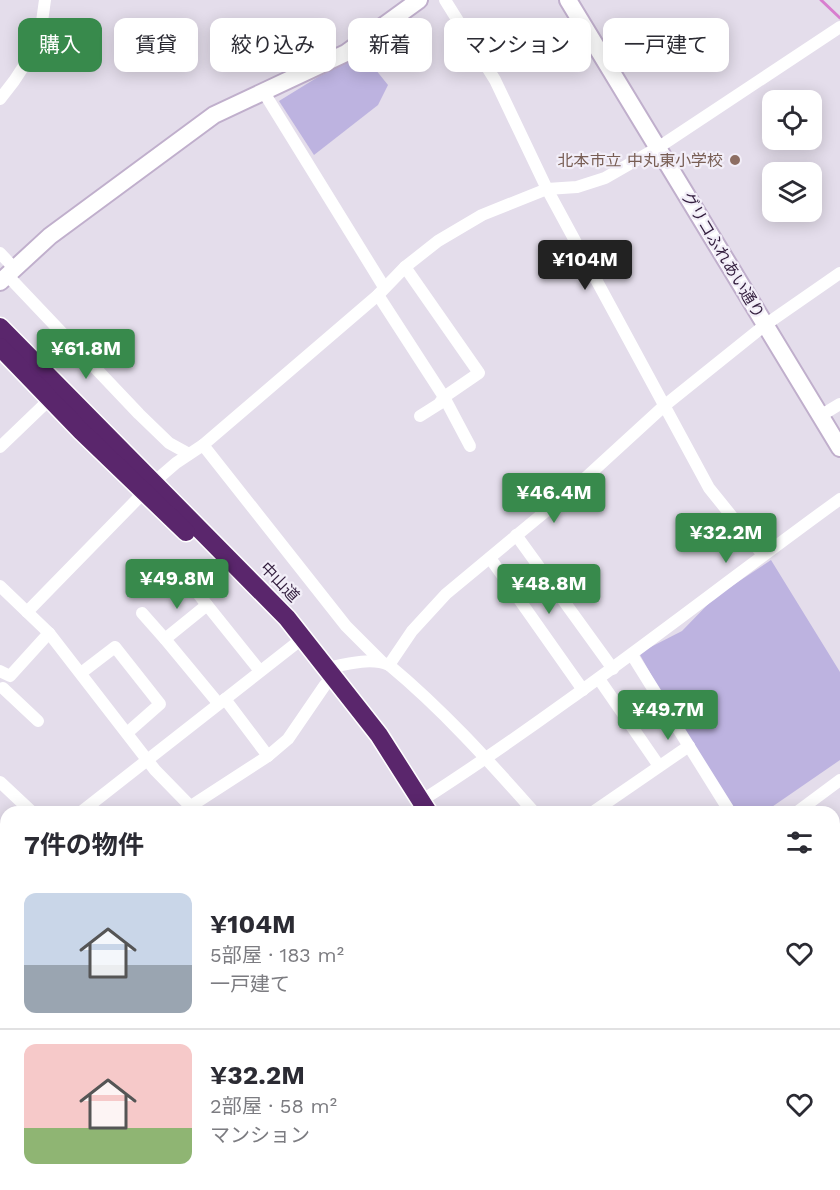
<!DOCTYPE html>
<html lang="ja">
<meta charset="utf-8">
<style>
:root{--surface:#fff;--page:#f7f7f7;--text:#2b2b33;--muted:#7c7c81;--line:#e1e1e2;--accent:#388a4c}
body{margin:0;font-family:"Work Sans","Noto Sans JP",sans-serif;background:var(--page);color:var(--text);height:100vh;display:flex;flex-direction:column;font-size:22px;white-space:nowrap}
*{box-sizing:border-box;margin:0}
p{font-size:20px;color:var(--muted)}
.icon{flex:none;width:33px;height:33px;fill:none;stroke:currentColor;stroke-width:2;stroke-linecap:round;stroke-linejoin:round}
.map{position:relative;flex:1;overflow:hidden}
.details{position:absolute;left:0px;top:806px;width:840px;height:386px;display:flex;flex-direction:column;background:var(--surface);border-radius:18px 18px 0 0;box-shadow:0 3px 15px #0003}
.details>*{flex:none}
.hud{position:absolute;left:18px;top:18px;width:804px;height:54px;display:flex;gap:12px}
.fabs{position:absolute;left:762px;top:90px;display:grid;gap:12px}
.fabs a{display:grid;place-items:center;width:60px;height:60px;border-radius:12px;background:var(--surface);box-shadow:0 3px 15px #0003;font-size:30px}
.price{position:absolute;translate:-50% -51px;padding:0 14px;border-radius:6px;background:var(--accent);color:#fff;font-size:20px;line-height:39px;filter:drop-shadow(0 2px 3px #0008)}
.price::after{content:'';position:absolute;left:50%;top:36px;width:18px;height:14px;margin-left:-9px;background:inherit;clip-path:polygon(0 0,100% 0,50% 100%)}
.price.selected{background:#222;color:#fff}
ul{padding:0;list-style:none}
li{display:flex;align-items:center;gap:18px;height:150px;padding:0 24px}
li+li{border-top:2px solid var(--line)}
li span{display:grid;place-items:center;flex:none;width:168px;height:120px;border-radius:12px;color:#555}
li>.icon{margin-inline-start:auto}
span .icon{width:72px;height:72px;fill:#fffc;stroke-width:1}
li b{font-size:26px}
h2{display:flex;justify-content:space-between;align-items:center;height:72px;padding:0 24px;font-size:26px}
.chip{padding:0 21px;border-radius:12px;background:var(--surface);box-shadow:0 3px 15px #0003;font-size:21px;line-height:54px}
.chip.selected{background:var(--accent);color:#fff}
.map>svg:first-child{display:block}
.green{fill:#bdb3e0}
.lines{fill:none;stroke-linecap:round;stroke-linejoin:round}
.stream{stroke:#d87ecf;stroke-width:3}
.secondary-casing{stroke:#c0afcc;stroke-width:20}
.highway-casing{stroke:#fff;stroke-width:21}
.street{stroke:#fff;stroke-width:12}
.secondary{stroke:#fff;stroke-width:16}
.highway{stroke:#5a266c;stroke-width:18}
.education-dot{fill:#8d6e63;stroke:#f2eef8;stroke-width:2}
.labels{text-anchor:middle;dominant-baseline:central;stroke-width:4.5;stroke-linejoin:round;paint-order:stroke}
.education-label{font-size:16px;fill:#785e54;stroke:#f2eef8;text-anchor:end}
.street-label{font-size:16px;fill:#321d3d;stroke:#f2eef8}
</style>
<div class="map">
<svg width="840" height="1190" viewBox="0 0 840 1190">
<rect width="100%" height="100%" fill="#e4ddeb"/>
<g class="green">
<path d="M 363,54 L 388,85 L 378,105 L 314,155 L 279,101 L 318,77 Z"/>
<path d="M 771,560 L 840,672 L 840,760 L 766,811 L 736,811 L 693,750 L 639,653 L 682,631 L 715,597 Z"/>
</g>
<g class="lines">
<path class="stream" d="M 821,0 L 840,18"/>
<defs>
<g id="secondary">
<path d="M 568,0 L 840,448"/>
<path d="M 0,282 L 50,236 L 214,115 L 346,53 L 419,0"/>
<path d="M 139,1190 L 147,1185"/>
</g>
<g id="highway">
<path d="M 0,327 L 287,618 L 379,735 L 428,812"/>
<path d="M 0,347 L 81,431 L 186,532"/>
<path d="M 663,1185 L 666,1190"/>
</g>
</defs>
<use href="#secondary" class="secondary-casing"/>
<use href="#highway" class="highway-casing"/>
<g class="street">
<path d="M 445,0 L 495,80 L 547,189 L 709,488 L 763,555"/>
<path d="M 263,91 L 384,287"/>
<path d="M 0,99 L 14,81 L 39,43 L 45,0"/>
<path d="M 0,253 L 14,268"/>
<path d="M 405,267 L 479,373 L 444,397 L 439,404 L 420,416"/>
<path d="M 7,275 L 139,414 L 169,443 L 189,454"/>
<path d="M 378,295 L 444,397 L 470,446"/>
<path d="M 820,416 L 840,404"/>
<path d="M 203,445 L 378,295 L 405,267 L 438,241 L 482,215 L 547,189 L 577,187 L 605,178 L 659,147 L 840,27"/>
<path d="M 0,447 L 50,399"/>
<path d="M 516,535 L 613,669"/>
<path d="M 490,558 L 583,690"/>
<path d="M 186,578 L 207,605"/>
<path d="M 0,586 L 49,633 L 155,770 L 196,812"/>
<path d="M 27,612 L 154,482 L 176,463 L 203,445 L 346,626 L 381,661"/>
<path d="M 142,613 L 165,639"/>
<path d="M 632,655 L 730,812"/>
<path d="M 389,665 C 442,709 488,760 534,812"/>
<path d="M 328,668 C 346,664 372,657 389,665 L 412,631 L 446,594 L 581,482 L 664,406 L 765,325 L 840,273"/>
<path d="M 0,671 L 10,676 L 49,633"/>
<path d="M 81,673 L 115,647 L 160,704 L 127,733"/>
<path d="M 599,679 L 659,766"/>
<path d="M 3,688 L 38,721"/>
<path d="M 225,699 L 268,756"/>
<path d="M 218,703 L 165,639 L 207,605 L 260,671"/>
<path d="M 0,782 L 32,812"/>
<path d="M 421,801 C 566,708 701,600 840,499"/>
<path d="M 191,806 L 268,756 L 288,739 L 325,685"/>
<path d="M 81,812 L 294,645"/>
<path d="M 593,812 L 689,746"/>
<path d="M 797,812 L 840,780"/>
<path d="M 0,878 L 6,873"/>
<path d="M 0,906 L 6,912"/>
<path d="M 834,972 L 840,978"/>
<path d="M 0,989 L 6,982"/>
<path d="M 834,1039 L 840,1036"/>
<path d="M 0,1096 L 6,1101"/>
<path d="M 91,1185 L 96,1190"/>
<path d="M 72,1190 L 79,1185"/>
<path d="M 455,1190 L 457,1185"/>
<path d="M 597,1190 L 601,1185"/>
</g>
<use href="#secondary" class="secondary"/>
<use href="#highway" class="highway"/>
</g>
<circle class="education-dot" cx="735" cy="160" r="6"/>
<g class="labels">
<g class="education-label">
<text x="723" y="160">北本市立 中丸東小学校</text>
</g>
<g class="street-label">
<text transform="translate(723 255) rotate(59)">グリコふれあい通り</text>
<text transform="translate(280 582) rotate(46)">中山道</text>
</g>
</g>
</svg>
<div class="fabs">
<a><svg class="icon" aria-label="locate" viewBox="0 0 24 24"><circle cx="12" cy="12" r="6"/><path d="M12 2v4M12 18v4M2 12h4M18 12h4"/></svg></a>
<a><svg class="icon" aria-label="layers" viewBox="0 0 24 24"><path d="M12 4l9 5-9 5-9-5zM3 14l9 5 9-5"/></svg></a>
</div>
<b class="price selected" style="left:585px;top:291px">¥104M</b>
<b class="price" style="left:86px;top:380px">¥61.8M</b>
<b class="price" style="left:554px;top:524px">¥46.4M</b>
<b class="price" style="left:726px;top:564px">¥32.2M</b>
<b class="price" style="left:177px;top:610px">¥49.8M</b>
<b class="price" style="left:549px;top:615px">¥48.8M</b>
<b class="price" style="left:668px;top:741px">¥49.7M</b>
<div class="hud">
<a class="chip selected">購入</a>
<a class="chip">賃貸</a>
<a class="chip">絞り込み</a>
<a class="chip">新着</a>
<a class="chip">マンション</a>
<a class="chip">一戸建て</a>
</div>
<section class="details">
<h2>7件の物件<svg class="icon" aria-label="filters" viewBox="0 0 24 24"><path d="M4 7h16M4 17h16"/><circle cx="9" cy="7" r="2"/><circle cx="15" cy="17" r="2"/></svg></h2>
<ul>
<li><span style="background:linear-gradient(#c9d6e8 60%,#9aa5b1 0)"><svg class="icon" aria-label="home" viewBox="0 0 24 24"><path d="M3 11l9-7 9 7M6 9v11h12V9"/></svg></span><div><b>¥104M</b><p>5部屋 · 183 m²</p><p>一戸建て</p></div><svg class="icon" aria-label="heart" viewBox="0 0 24 24"><path d="M12 20l-8-8c-3-5 5-10 8-4 3-6 11-1 8 4z"/></svg></li>
<li><span style="background:linear-gradient(#f6c9c9 70%,#8fb573 0)"><svg class="icon" aria-label="home" viewBox="0 0 24 24"><path d="M3 11l9-7 9 7M6 9v11h12V9"/></svg></span><div><b>¥32.2M</b><p>2部屋 · 58 m²</p><p>マンション</p></div><svg class="icon" aria-label="heart" viewBox="0 0 24 24"><path d="M12 20l-8-8c-3-5 5-10 8-4 3-6 11-1 8 4z"/></svg></li>
</ul>
</section>
</div>
